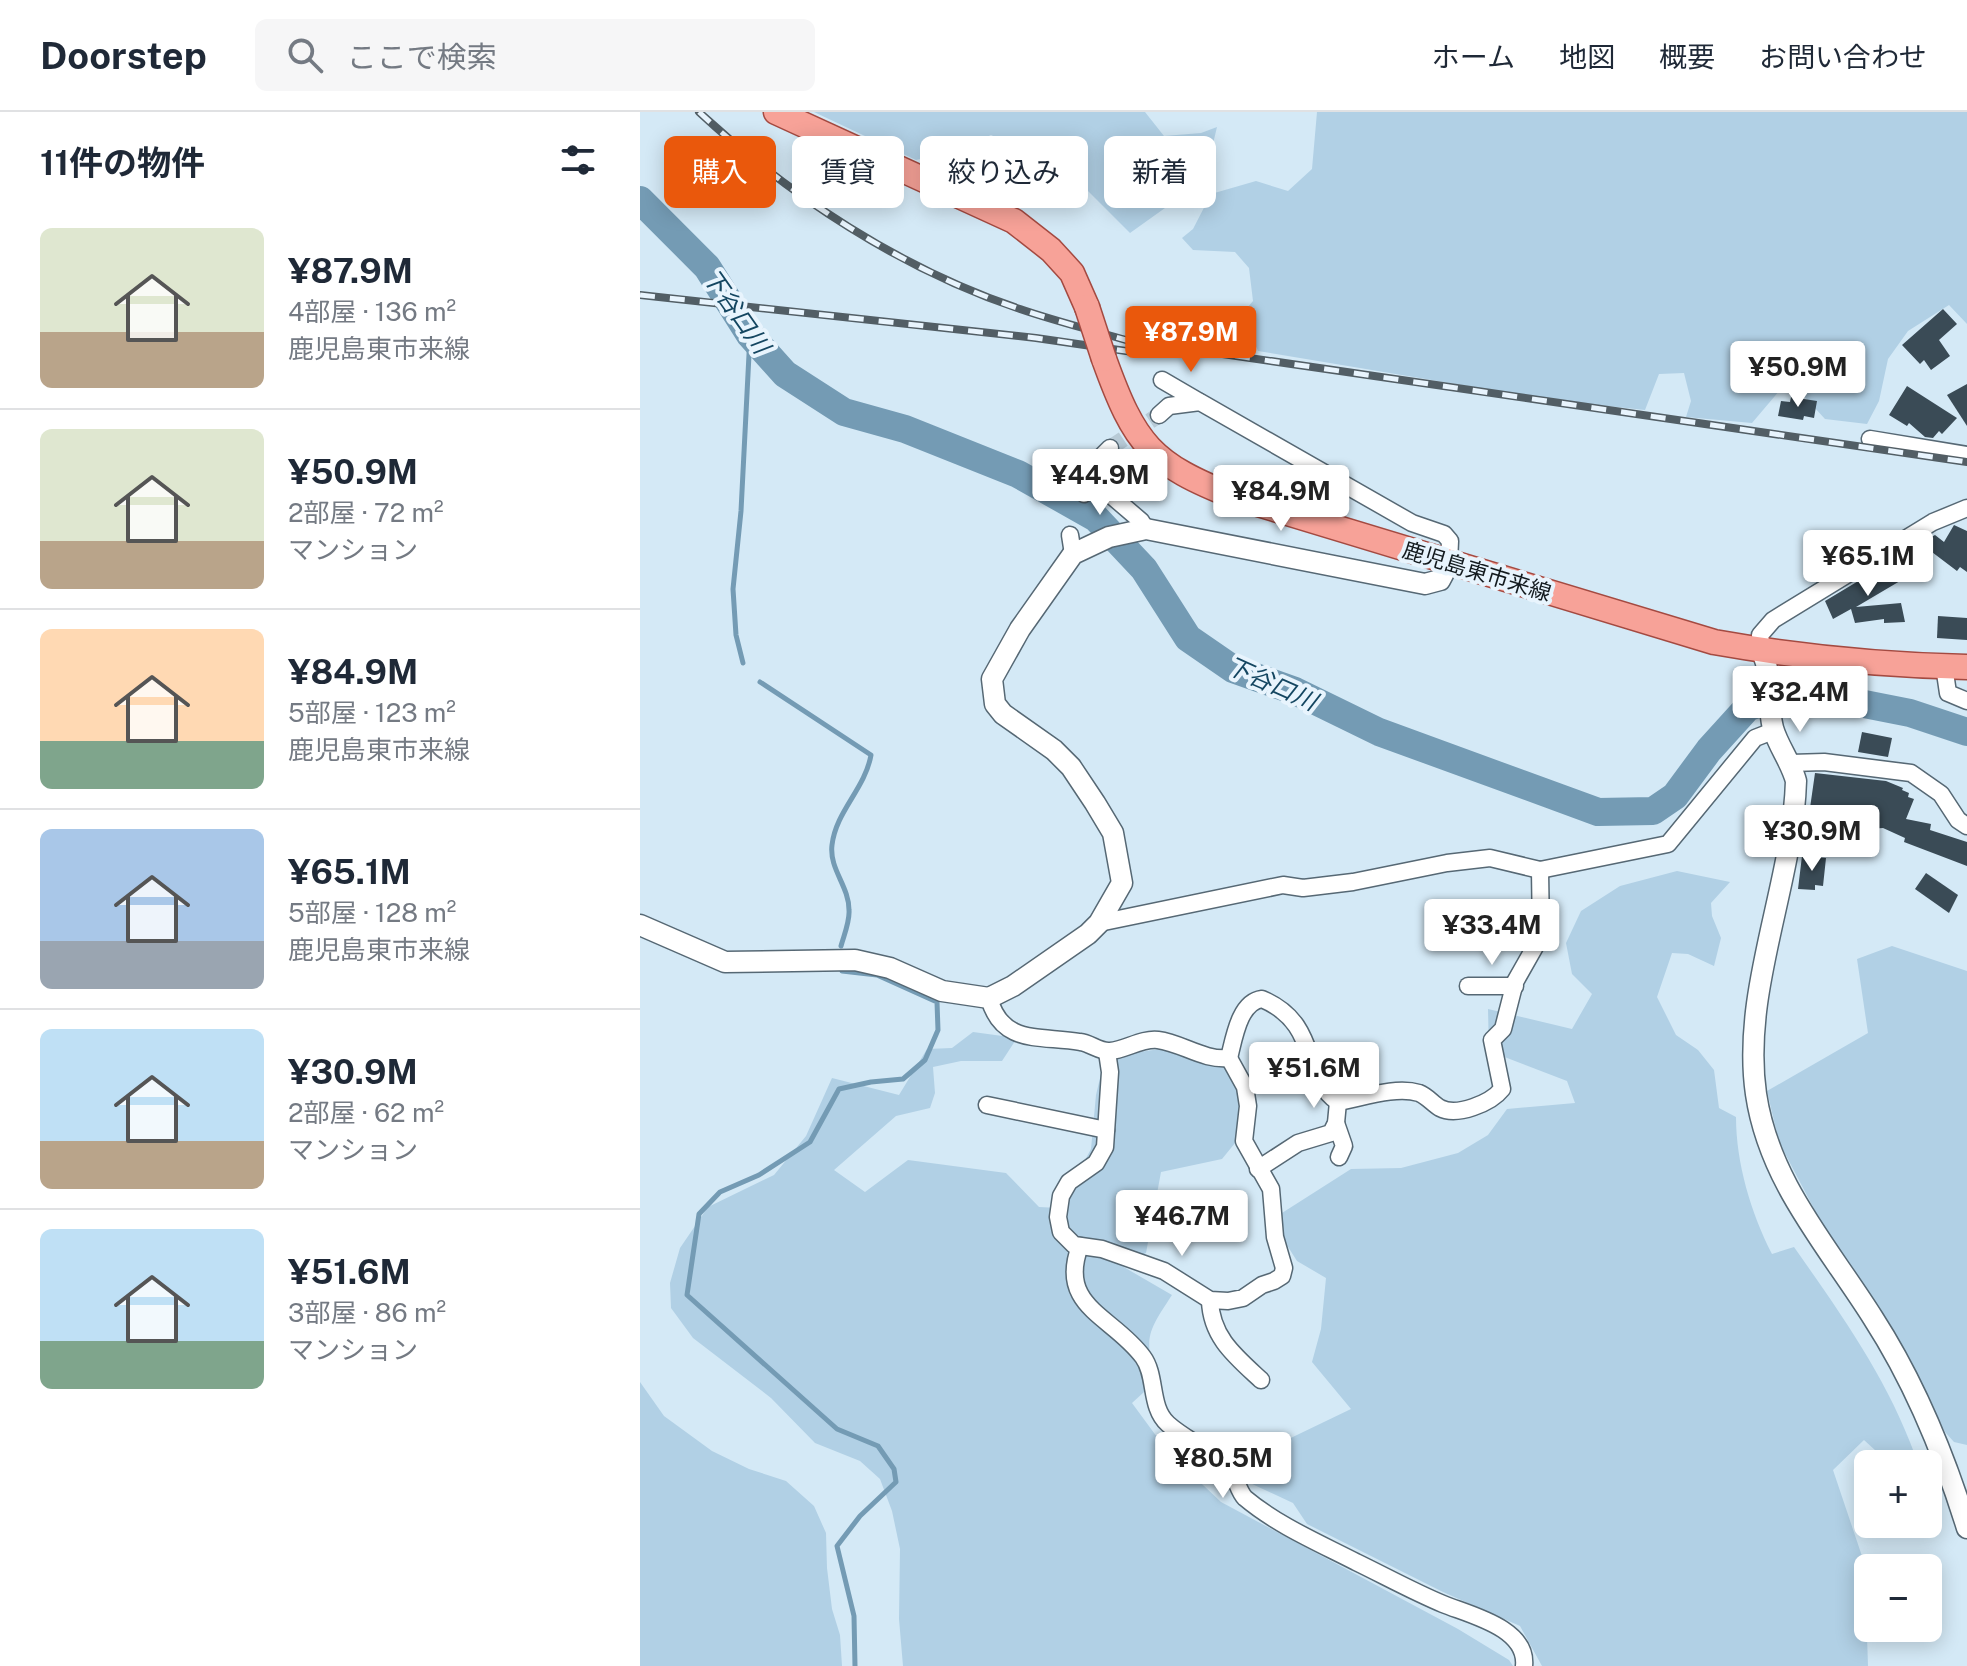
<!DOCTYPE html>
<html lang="ja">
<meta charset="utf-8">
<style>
:root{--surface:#fff;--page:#f6f6f7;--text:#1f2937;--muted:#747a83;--line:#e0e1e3;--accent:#ea580c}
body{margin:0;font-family:"Public Sans","Noto Sans JP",sans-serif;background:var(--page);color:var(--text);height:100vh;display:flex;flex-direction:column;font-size:30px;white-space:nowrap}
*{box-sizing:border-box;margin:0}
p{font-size:26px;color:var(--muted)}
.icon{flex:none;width:44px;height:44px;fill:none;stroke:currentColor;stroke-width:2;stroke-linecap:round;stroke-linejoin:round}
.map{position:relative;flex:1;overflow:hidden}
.drawer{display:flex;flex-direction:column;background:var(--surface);width:640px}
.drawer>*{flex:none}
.banner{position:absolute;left:24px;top:24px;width:760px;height:72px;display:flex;gap:16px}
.tools{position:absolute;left:1214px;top:1338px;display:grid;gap:16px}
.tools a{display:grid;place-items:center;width:88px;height:88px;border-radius:12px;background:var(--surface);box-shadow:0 4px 20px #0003;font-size:40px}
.price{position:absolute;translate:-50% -68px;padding:0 18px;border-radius:8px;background:#fff;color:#222;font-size:26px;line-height:52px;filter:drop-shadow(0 2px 4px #0008)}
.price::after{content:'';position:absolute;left:50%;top:48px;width:24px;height:18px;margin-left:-12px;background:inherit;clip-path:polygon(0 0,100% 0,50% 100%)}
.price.active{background:var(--accent);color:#fff}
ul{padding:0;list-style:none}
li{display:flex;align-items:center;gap:24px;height:200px;padding:0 40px}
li+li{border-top:2px solid var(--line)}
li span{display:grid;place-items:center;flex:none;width:224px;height:160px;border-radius:12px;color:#555}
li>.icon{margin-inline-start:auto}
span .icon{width:96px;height:96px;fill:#fffc;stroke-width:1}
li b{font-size:34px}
h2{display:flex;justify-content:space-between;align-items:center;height:96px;padding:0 40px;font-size:34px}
.chip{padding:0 28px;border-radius:12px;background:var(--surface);box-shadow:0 4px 20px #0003;font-size:28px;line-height:72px}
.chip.active{background:var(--accent);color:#fff}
header{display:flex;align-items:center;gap:48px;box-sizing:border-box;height:112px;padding:0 40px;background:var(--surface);border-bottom:2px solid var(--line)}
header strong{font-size:38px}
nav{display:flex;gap:44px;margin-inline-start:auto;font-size:28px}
.search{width:560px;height:72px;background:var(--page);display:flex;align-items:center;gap:20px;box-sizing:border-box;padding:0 28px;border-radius:12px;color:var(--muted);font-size:30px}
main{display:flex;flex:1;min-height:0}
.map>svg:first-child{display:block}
.green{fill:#b1d0e5}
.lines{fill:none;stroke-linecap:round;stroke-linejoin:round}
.stream{stroke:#749bb4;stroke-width:5}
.river{stroke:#749bb4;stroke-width:28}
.building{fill:#3a4b56}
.minor-tunnel{stroke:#b7cad6;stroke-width:16;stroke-dasharray:16 8;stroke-linecap:butt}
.minor-casing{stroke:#566874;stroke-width:19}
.tertiary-casing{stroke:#566874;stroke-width:23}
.primary-casing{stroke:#a44a41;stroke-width:27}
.minor{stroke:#fff;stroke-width:16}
.tertiary{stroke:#fff;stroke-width:20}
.primary{stroke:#f7a298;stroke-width:24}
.rail-casing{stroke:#525e65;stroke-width:8}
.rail{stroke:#e8f4fd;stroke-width:5;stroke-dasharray:15;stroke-linecap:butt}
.primary-bridge-casing{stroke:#a44a41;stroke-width:27;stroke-linecap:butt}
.primary-bridge{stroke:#f7a298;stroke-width:24}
.labels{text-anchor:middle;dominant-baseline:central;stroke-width:8;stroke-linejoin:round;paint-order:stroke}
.street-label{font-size:22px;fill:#131a1e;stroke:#e8f4fd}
.water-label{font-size:24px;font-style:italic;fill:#144661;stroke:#e8f4fd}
</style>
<header>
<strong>Doorstep</strong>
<div class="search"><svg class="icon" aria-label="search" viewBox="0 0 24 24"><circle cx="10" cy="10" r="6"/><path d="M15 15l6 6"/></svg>ここで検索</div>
<nav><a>ホーム</a><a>地図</a><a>概要</a><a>お問い合わせ</a></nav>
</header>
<main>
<section class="drawer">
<h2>11件の物件<svg class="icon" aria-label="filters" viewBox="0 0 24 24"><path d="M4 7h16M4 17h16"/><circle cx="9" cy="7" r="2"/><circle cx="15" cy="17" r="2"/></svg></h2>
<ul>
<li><span style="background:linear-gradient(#dfe7d0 65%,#b9a48a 0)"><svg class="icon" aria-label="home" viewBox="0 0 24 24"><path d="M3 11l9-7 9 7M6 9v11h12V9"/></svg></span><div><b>¥87.9M</b><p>4部屋 · 136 m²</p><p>鹿児島東市来線</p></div></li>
<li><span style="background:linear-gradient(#dfe7d0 70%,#b9a48a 0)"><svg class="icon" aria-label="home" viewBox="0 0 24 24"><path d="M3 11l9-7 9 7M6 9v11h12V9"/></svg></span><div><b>¥50.9M</b><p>2部屋 · 72 m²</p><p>マンション</p></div></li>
<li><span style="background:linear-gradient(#ffd9b3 70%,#7fa58c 0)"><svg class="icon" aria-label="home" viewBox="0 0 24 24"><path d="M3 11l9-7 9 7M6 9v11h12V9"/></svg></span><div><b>¥84.9M</b><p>5部屋 · 123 m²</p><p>鹿児島東市来線</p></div></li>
<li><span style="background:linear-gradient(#a9c7e8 70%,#9aa5b1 0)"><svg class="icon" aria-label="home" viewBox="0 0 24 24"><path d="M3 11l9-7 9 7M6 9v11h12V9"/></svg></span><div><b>¥65.1M</b><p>5部屋 · 128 m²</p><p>鹿児島東市来線</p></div></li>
<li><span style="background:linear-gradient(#bfe0f5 70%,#b9a48a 0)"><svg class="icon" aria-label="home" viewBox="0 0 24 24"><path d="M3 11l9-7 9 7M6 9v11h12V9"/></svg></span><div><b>¥30.9M</b><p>2部屋 · 62 m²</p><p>マンション</p></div></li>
<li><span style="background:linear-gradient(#bfe0f5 70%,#7fa58c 0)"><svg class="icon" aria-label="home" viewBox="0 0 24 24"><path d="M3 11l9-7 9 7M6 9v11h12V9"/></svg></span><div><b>¥51.6M</b><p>3部屋 · 86 m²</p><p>マンション</p></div></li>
</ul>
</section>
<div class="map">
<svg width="1327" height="1554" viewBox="0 0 1327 1554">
<rect width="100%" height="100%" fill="#d4e9f6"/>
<g class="green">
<path d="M 174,0 L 505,0 L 524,24 L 561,21 L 577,15 L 571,40 L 553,76 L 490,121 L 439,70 L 408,50 L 351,23 L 321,37 L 276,48 Z"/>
<path d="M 677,0 L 1327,0 L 1327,212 L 1309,193 L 1268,219 L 1248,247 L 1239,289 L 1227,312 L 1185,307 L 1163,283 L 1145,272 L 1112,311 L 1046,305 L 1051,289 L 1044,261 L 1019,262 L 1005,298 L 911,288 L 618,239 L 602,202 L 613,189 L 609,156 L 595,140 L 553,138 L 542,126 L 553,117 L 571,82 L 616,69 L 648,79 L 672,57 Z"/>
<path d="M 1037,759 L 1090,770 L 1071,791 L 1072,804 L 1081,826 L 1074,854 L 1048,842 L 1032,841 L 1017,885 L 1036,923 L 1058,938 L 1074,958 L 1079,996 L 1096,1005 C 1096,1051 1111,1101 1132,1142 L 1154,1135 C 1201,1202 1247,1266 1275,1343 L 1267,1352 L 1248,1350 L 1224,1328 L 1193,1358 L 1228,1462 L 1219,1493 L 1227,1524 L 1228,1554 L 902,1554 L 880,1514 L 803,1480 L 667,1412 L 653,1391 L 597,1365 L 599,1331 L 632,1335 L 711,1297 L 672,1250 L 681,1217 L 686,1166 L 657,1149 L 631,1108 L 711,1057 L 761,1056 L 818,1041 L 848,1023 L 867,997 L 935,991 L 927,969 L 849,939 L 848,897 L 932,917 L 952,882 L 932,862 L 926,831 L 941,799 L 980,774 Z"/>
<path d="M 1252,834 L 1327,859 L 1327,1333 L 1314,1330 L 1305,1320 L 1254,1222 L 1184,1116 L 1139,1030 L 1127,979 L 1228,921 L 1217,847 Z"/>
<path d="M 333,920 L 377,926 L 362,949 L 321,949 L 293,955 L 295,981 L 290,996 L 256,1004 L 194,1058 L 225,1080 L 268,1048 L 366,1061 L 399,1095 L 419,1096 L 451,1037 L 456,983 L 465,945 L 527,936 L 580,954 L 596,922 C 602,954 602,987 604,1020 L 582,1047 L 521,1060 L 506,1141 L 482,1154 L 532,1183 C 507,1221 504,1225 516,1269 L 492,1291 L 528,1340 L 581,1390 L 818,1517 L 869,1548 L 873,1554 L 263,1554 L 259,1507 L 260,1437 L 252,1399 L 240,1367 L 220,1349 L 175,1331 L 131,1286 L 53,1226 L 31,1196 L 30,1171 L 40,1136 L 68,1095 L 134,1063 L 166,1024 L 192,966 L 259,983 L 287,937 L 312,936 Z"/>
<path d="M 0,1270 L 24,1304 L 72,1339 L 109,1357 L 146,1369 L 174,1394 L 186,1421 L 187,1456 L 192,1497 L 200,1523 L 202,1554 L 0,1554 Z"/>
</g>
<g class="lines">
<g class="stream">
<path d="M 103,551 L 96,523 L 93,477 L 101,399 L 110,223"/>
<path d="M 120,570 L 231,643 C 225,677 196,699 192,733 C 189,757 209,774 209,798 C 210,809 204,823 201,834"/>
<path d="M 202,859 L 237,863 L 297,890 L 298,918 L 285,948 L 263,967 L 231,970 L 199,977 L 170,1030 L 119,1063 L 80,1080 L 59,1102 L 47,1183 L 197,1317 L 238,1334 L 254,1357 L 256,1370 L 220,1404 L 197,1434 L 214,1504 L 215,1554"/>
</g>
<path class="river" d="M 0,88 L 67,155 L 110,223 L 145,262 L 204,300 L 265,317 L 378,362 L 456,406 L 504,457 L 548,526 L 593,557 L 655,579 L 739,620 L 958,700 L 1013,699 L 1035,684 L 1069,638 L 1108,595 L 1140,586 L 1199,587 L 1270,601 L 1327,620"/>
</g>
<g class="building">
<path d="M 1303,197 L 1317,212 L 1299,228 L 1310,244 L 1291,258 L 1284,248 L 1280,252 L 1262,233 Z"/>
<path d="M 1327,272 L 1327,314 L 1307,283 Z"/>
<path d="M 1267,274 L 1317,306 L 1302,322 L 1299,319 L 1293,326 L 1285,325 L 1269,311 L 1267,314 L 1249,303 Z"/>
<path d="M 1151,285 L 1177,289 L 1174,306 L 1164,304 L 1163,308 L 1138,304 L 1141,289 L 1150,290 Z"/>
<path d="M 1314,413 L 1327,419 L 1327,460 L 1320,455 L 1317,459 L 1280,431 L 1295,423 L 1304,430 Z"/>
<path d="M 1250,450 L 1260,469 L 1216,495 L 1261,491 L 1265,510 L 1244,511 L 1244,507 L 1215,511 L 1211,497 L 1193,507 L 1185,489 Z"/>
<path d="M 1298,504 L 1327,506 L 1327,528 L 1297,526 Z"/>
<path d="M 1222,620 L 1252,626 L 1248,645 L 1218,640 Z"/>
<path d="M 1175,661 L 1246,669 L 1263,676 L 1262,678 L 1269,681 L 1268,685 L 1274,687 L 1266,707 L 1291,712 L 1290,718 L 1327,730 L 1327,754 L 1264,730 L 1265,726 L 1243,716 L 1228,717 L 1225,731 L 1212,728 L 1216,719 L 1185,713 L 1183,721 L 1167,717 Z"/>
<path d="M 1162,744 L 1186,746 L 1183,774 L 1175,773 L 1175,778 L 1158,777 Z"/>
<path d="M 1286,761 L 1318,783 L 1309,801 L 1275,777 Z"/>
</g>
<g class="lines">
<path class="minor-tunnel" d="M 470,336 L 519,303"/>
<defs>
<g id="minor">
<path d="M 522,268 L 558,289"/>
<path d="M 519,303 L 529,294 L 560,290 L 772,411 L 804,422 L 810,429 L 809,451"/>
<path d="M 1230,327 L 1327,343"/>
<path d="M 452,367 L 501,409 L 506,417"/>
<path d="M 444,382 L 462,344 L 470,336"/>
<path d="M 430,423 L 433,442"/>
<path d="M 1122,539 L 1120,523 L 1133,508 L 1293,410 L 1327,396"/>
<path d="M 1304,554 L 1308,581 L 1327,589"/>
<path d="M 1151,651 L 1184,650 L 1271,661 L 1301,682 L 1318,708 L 1327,714"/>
<path d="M 459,811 L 643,773 L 663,776 L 713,770 L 807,751 L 850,746 L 900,758 L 1028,732 L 1115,626 L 1133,619"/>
<path d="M 828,874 L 875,874"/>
<path d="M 349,886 C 362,934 401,923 440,930 C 450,931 460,940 470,939 C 485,938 502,926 518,928 C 542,931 564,949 589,946 C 594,927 599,890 622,887 C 681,912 661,965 698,990 C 722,986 755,974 779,981 C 787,984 793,992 800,996 C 817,1005 851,991 862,977 L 852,928 L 863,917 L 875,870 L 901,824 L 900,758"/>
<path d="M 467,940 L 470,960 L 465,1035 L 456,1051 L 429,1070 L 421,1084 L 418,1105 L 421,1120 L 434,1133 L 462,1137 L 524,1159 L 570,1188 L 588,1189 L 603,1186 L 622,1173 L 634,1169 L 642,1164 L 644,1156 L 635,1125 L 631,1077 L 604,1029 L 608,994 L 605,975 L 589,946"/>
<path d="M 347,993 L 466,1018"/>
<path d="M 696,1011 L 704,1034 L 699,1045"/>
<path d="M 618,1057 L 658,1031 L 691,1021 L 696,1011 L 698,990"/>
<path d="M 440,1134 C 417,1195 473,1204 503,1245 C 517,1264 509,1295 528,1312 C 547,1329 574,1339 591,1360 C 597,1367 598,1379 605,1386 C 637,1413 679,1431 716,1450 C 745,1464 774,1480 803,1492 C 830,1503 888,1516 884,1554"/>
<path d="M 570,1188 C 571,1225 595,1244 621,1268"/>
</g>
<g id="tertiary">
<path d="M 1122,539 C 1134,569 1126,588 1133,616 C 1138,634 1151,650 1156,669 C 1153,772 1101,879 1116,982 C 1129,1070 1187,1133 1233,1206 C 1275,1271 1304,1342 1327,1416"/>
<path d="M 0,813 L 85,850 L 215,848 L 250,856 L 302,879 L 349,886 L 373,874 L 448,822 L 459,811 L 482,771 L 473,721 L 455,691 L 431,655 L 414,638 L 363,602 L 355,592 L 352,567 L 380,517 L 433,442 L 469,425 L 506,417 L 785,472 L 800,468 L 809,451"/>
</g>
<g id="primary">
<path d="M 136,0 L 374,109 L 411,138 L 432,161 L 447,195"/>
<path d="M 464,247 C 495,333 511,352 595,385 L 1074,530 C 1158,545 1241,553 1327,555"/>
</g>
</defs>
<use href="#minor" class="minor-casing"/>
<use href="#tertiary" class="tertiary-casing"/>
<use href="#primary" class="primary-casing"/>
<use href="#minor" class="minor"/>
<use href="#tertiary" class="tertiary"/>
<use href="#primary" class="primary"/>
<defs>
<g id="rail">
<path d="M 59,0 C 151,85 261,157 380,197 C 415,209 451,218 486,228 L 1327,350"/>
<path d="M 0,183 L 396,226 L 500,241"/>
</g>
</defs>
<use href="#rail" class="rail-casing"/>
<use href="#rail" class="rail"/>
<defs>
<path id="primary-bridge" d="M 447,195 L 464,247"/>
</defs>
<use href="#primary-bridge" class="primary-bridge-casing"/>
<use href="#primary-bridge" class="primary-bridge"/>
</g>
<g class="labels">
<g class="street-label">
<text transform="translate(837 459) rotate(17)">鹿児島東市来線</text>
</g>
<g class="water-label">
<text transform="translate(97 199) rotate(55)">下谷口川</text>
<text transform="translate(632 571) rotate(24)">下谷口川</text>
</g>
</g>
</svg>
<div class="tools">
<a>+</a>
<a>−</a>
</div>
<b class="price active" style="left:551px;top:262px">¥87.9M</b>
<b class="price" style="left:1158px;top:297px">¥50.9M</b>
<b class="price" style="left:460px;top:405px">¥44.9M</b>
<b class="price" style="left:641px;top:421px">¥84.9M</b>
<b class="price" style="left:1228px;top:486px">¥65.1M</b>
<b class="price" style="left:1160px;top:622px">¥32.4M</b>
<b class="price" style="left:1172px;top:761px">¥30.9M</b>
<b class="price" style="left:852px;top:855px">¥33.4M</b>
<b class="price" style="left:674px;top:998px">¥51.6M</b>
<b class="price" style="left:542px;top:1146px">¥46.7M</b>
<b class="price" style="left:583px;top:1388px">¥80.5M</b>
<div class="banner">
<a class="chip active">購入</a>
<a class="chip">賃貸</a>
<a class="chip">絞り込み</a>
<a class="chip">新着</a>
</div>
</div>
</main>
